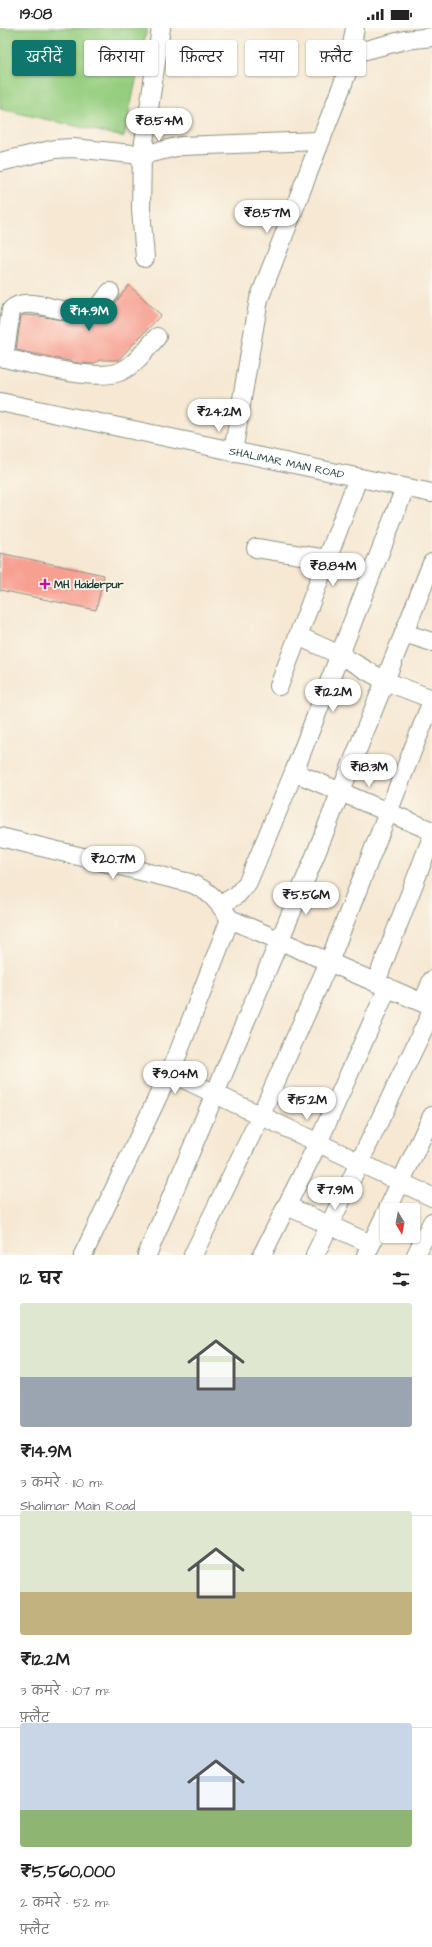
<!DOCTYPE html>
<html lang="hi">
<meta charset="utf-8">
<style>
:root{--surface:#fff;--page:#f2f2f2;--text:#222;--muted:#767676;--line:#e0e0e0;--accent:#0f766e}
body{margin:0;font-family:"Architects Daughter","Playpen Sans Deva",sans-serif;background:var(--page);color:var(--text);height:100vh;display:flex;flex-direction:column;font-size:15px;white-space:nowrap}
*{box-sizing:border-box;margin:0}
p{font-size:13px;color:var(--muted)}
.icon{flex:none;width:22px;height:22px;fill:none;stroke:currentColor;stroke-width:2;stroke-linecap:round;stroke-linejoin:round}
.map{position:relative;height:1227px;overflow:hidden}
.drawer{display:flex;flex-direction:column;background:var(--surface);flex:1}
.drawer>*{flex:none}
.hud{position:absolute;left:12px;top:12px;width:408px;height:36px;display:flex;gap:8px}
.needle{width:26px;rotate:170deg}
.controls{position:absolute;left:380px;top:1175px;display:grid;gap:8px}
.controls a{display:grid;place-items:center;width:40px;height:40px;border-radius:4px;background:var(--surface);box-shadow:0 1px 3px #0004;font-size:20px}
.price{position:absolute;translate:-50% -34px;padding:0 9px;border-radius:14px;background:#fff;color:#222;font-size:13px;line-height:26px;filter:drop-shadow(0 1px 2px #0008)}
.price::after{content:'';position:absolute;left:50%;top:24px;width:12px;height:9px;margin-left:-6px;background:inherit;clip-path:polygon(0 0,100% 0,50% 100%)}
.price.current{background:var(--accent);color:#fff}
ul{padding:0;list-style:none}
li{display:grid;align-content:center;gap:8px;height:212px;padding:0 20px}
li+li{border-top:1px solid var(--line)}
li span{display:grid;place-items:center;height:124px;border-radius:4px;color:#555}
li>.icon{margin-inline-start:auto}
span .icon{width:72px;height:72px;fill:#fffc;stroke-width:1}
li b{font-size:17px}
h2{display:flex;justify-content:space-between;align-items:center;height:48px;padding:0 20px;font-size:17px}
.pill{padding:0 14px;border-radius:4px;background:var(--surface);box-shadow:0 1px 3px #0004;font-size:14px;line-height:36px}
.pill.current{background:var(--accent);color:#fff}
.status{display:flex;justify-content:space-between;align-items:center;height:28px;padding:0 20px;background:var(--surface);direction:ltr}
.status svg{height:11px;fill:currentColor}
.map>svg:first-child{display:block}
.green{fill:#96ce80;stroke:#5a865a}
.building{fill:#f7a092}
.lines{fill:none;stroke-linecap:round;stroke-linejoin:round}
.minor-casing{stroke:#8a9284;stroke-width:20}
.minor{stroke:#fff;stroke-width:18}
.poi-dot{fill:#b5179e;stroke:#fbf7ec;stroke-width:1.5}
.labels{text-anchor:middle;dominant-baseline:central;stroke-width:3.5;stroke-linejoin:round;paint-order:stroke}
.street-label{font-size:11px;fill:#1f3d34;stroke:#fbf7ec}
.poi-label{font-size:11px;font-weight:bold;fill:#1f3d34;stroke:#fbf7ec;text-anchor:start}
</style>
<div class="status"><b>19:08</b><svg viewBox="0 0 49 12"><path d="M0 12V9h3v3zM5 12V6h3v6zM10 12V3h3v9zM15 12V0h3v12zM26 1h20v11H26zM47 4h2v5h-2z"/></svg></div>
<div class="map">
<svg width="432" height="1227" viewBox="0 0 432 1227">
<rect width="100%" height="100%" fill="#fbf7ec"/>
<filter id="ink" filterUnits="userSpaceOnUse"><feTurbulence type="fractalNoise" baseFrequency=".025" numOctaves="2"/><feDisplacementMap in="SourceGraphic" scale="8" xChannelSelector="R" yChannelSelector="G"/><feConvolveMatrix kernelMatrix="1 2 1 2 8 2 1 2 1" color-interpolation-filters="sRGB"/></filter>
<filter id="wash" filterUnits="userSpaceOnUse"><feTurbulence type="fractalNoise" baseFrequency=".012" numOctaves="4" result="noise"/><feDisplacementMap in="SourceGraphic" scale="16" xChannelSelector="R" yChannelSelector="G"/><feGaussianBlur stdDeviation="0.9" result="paint"/><feColorMatrix in="noise" values="0 0 0 0 0 0 0 0 0 0 0 0 0 0 0 0 0 1.4 0 .05"/><feComposite in="paint" operator="in"/></filter>
<g filter="url(#wash)">
<rect width="100%" height="100%" fill="#f6e8d3"/>
<path class="green" d="M 0,0 L 147,0 L 124,109 L 0,81 Z"/>
<g id="blocks">
<g class="building">
<path d="M 129,257 L 161,287 L 118,332 L 100,332 L 93,336 L 79,335 L 16,322 L 21,288 L 23,287 L 40,288 L 65,293 L 93,294 L 109,283 Z"/>
<path d="M 0,525 L 104,547 L 96,582 L 0,562 Z"/>
</g>
</g>
</g>
<g filter="url(#ink)">
<use href="#blocks" fill-opacity="0" stroke="#8a9284" stroke-width="1"/>
<g class="lines">
<defs>
<g id="minor">
<path d="M 350,26 L 405,12 L 432,9"/>
<path d="M 0,134 L 55,121 L 73,120 L 142,127 L 181,118 L 319,113"/>
<path d="M 145,230 L 141,182 L 142,127 L 161,0"/>
<path d="M 0,329 C 28,335 93,354 119,344 C 135,338 146,321 157,309"/>
<path d="M 4,330 L 11,282 C 31,262 75,299 101,276 C 104,273 107,268 110,264"/>
<path id="s1" d="M 0,374 L 432,465"/>
<path d="M 233,424 L 259,271 L 347,45 L 355,0"/>
<path d="M 256,520 L 327,531"/>
<path d="M 404,605 L 432,614"/>
<path d="M 298,608 L 340,627 L 385,653 L 432,671"/>
<path d="M 279,658 L 358,450"/>
<path d="M 294,744 L 432,803"/>
<path d="M 0,809 L 190,855 C 212,864 217,873 230,891 L 432,979"/>
<path d="M 220,877 L 237,867 L 248,854 L 294,744 L 405,460"/>
<path d="M 376,954 L 432,809"/>
<path d="M 423,974 L 432,952"/>
<path d="M 169,1044 L 432,1169"/>
<path d="M 287,1178 L 371,1216"/>
<path d="M 83,1227 L 177,1028 L 230,891"/>
<path d="M 147,1227 L 313,833 L 432,535"/>
<path d="M 193,1227 L 261,1087 L 329,934 L 432,673"/>
<path d="M 262,1227 L 318,1115 L 388,959"/>
<path d="M 315,1227 L 432,983"/>
<path d="M 366,1227 L 432,1088"/>
<path d="M 416,1227 L 432,1194"/>
</g>
</defs>
<use href="#minor" class="minor-casing"/>
<use href="#minor" class="minor"/>
</g>
</g>
<path class="poi-dot" d="M43 550h4v4h4v4h-4v4h-4v-4h-4v-4h4z"/>
<g class="labels">
<g class="street-label">
<text stroke="none"><textPath href="#s1" startOffset="293">SHALIMAR MAIN ROAD</textPath></text>
</g>
<g class="poi-label">
<text x="54" y="556">MH Haiderpur</text>
</g>
</g>
</svg>
<div class="controls">
<a><svg class="needle" viewBox="-14 -14 28 28"><path d="M0-13l5 13h-10z" fill="#e53935"/><path d="M0 13l5-13h-10z" fill="#767676"/></svg></a>
</div>
<b class="price" style="left:159px;top:114px">₹8.54M</b>
<b class="price" style="left:267px;top:206px">₹8.57M</b>
<b class="price current" style="left:89px;top:304px">₹14.9M</b>
<b class="price" style="left:219px;top:405px">₹24.2M</b>
<b class="price" style="left:333px;top:559px">₹8.84M</b>
<b class="price" style="left:333px;top:685px">₹12.2M</b>
<b class="price" style="left:369px;top:760px">₹18.3M</b>
<b class="price" style="left:113px;top:852px">₹20.7M</b>
<b class="price" style="left:306px;top:888px">₹5.56M</b>
<b class="price" style="left:175px;top:1067px">₹9.04M</b>
<b class="price" style="left:307px;top:1093px">₹15.2M</b>
<b class="price" style="left:335px;top:1183px">₹7.9M</b>
<div class="hud">
<a class="pill current">खरीदें</a>
<a class="pill">किराया</a>
<a class="pill">फ़िल्टर</a>
<a class="pill">नया</a>
<a class="pill">फ़्लैट</a>
</div>
</div>
<section class="drawer">
<h2>12 घर<svg class="icon" aria-label="filters" viewBox="0 0 24 24"><path d="M4 7h16M4 17h16"/><circle cx="9" cy="7" r="2"/><circle cx="15" cy="17" r="2"/></svg></h2>
<ul>
<li><span style="background:linear-gradient(#dfe7d0 60%,#9aa5b1 0)"><svg class="icon" aria-label="home" viewBox="0 0 24 24"><path d="M3 11l9-7 9 7M6 9v11h12V9"/></svg></span><div><b>₹14.9M</b><p>3 कमरे · 110 m²</p><p>Shalimar Main Road</p></div></li>
<li><span style="background:linear-gradient(#dfe7d0 65%,#c2b280 0)"><svg class="icon" aria-label="home" viewBox="0 0 24 24"><path d="M3 11l9-7 9 7M6 9v11h12V9"/></svg></span><div><b>₹12.2M</b><p>3 कमरे · 107 m²</p><p>फ़्लैट</p></div></li>
<li><span style="background:linear-gradient(#c9d6e8 70%,#8fb573 0)"><svg class="icon" aria-label="home" viewBox="0 0 24 24"><path d="M3 11l9-7 9 7M6 9v11h12V9"/></svg></span><div><b>₹5,560,000</b><p>2 कमरे · 52 m²</p><p>फ़्लैट</p></div></li>
</ul>
</section>
